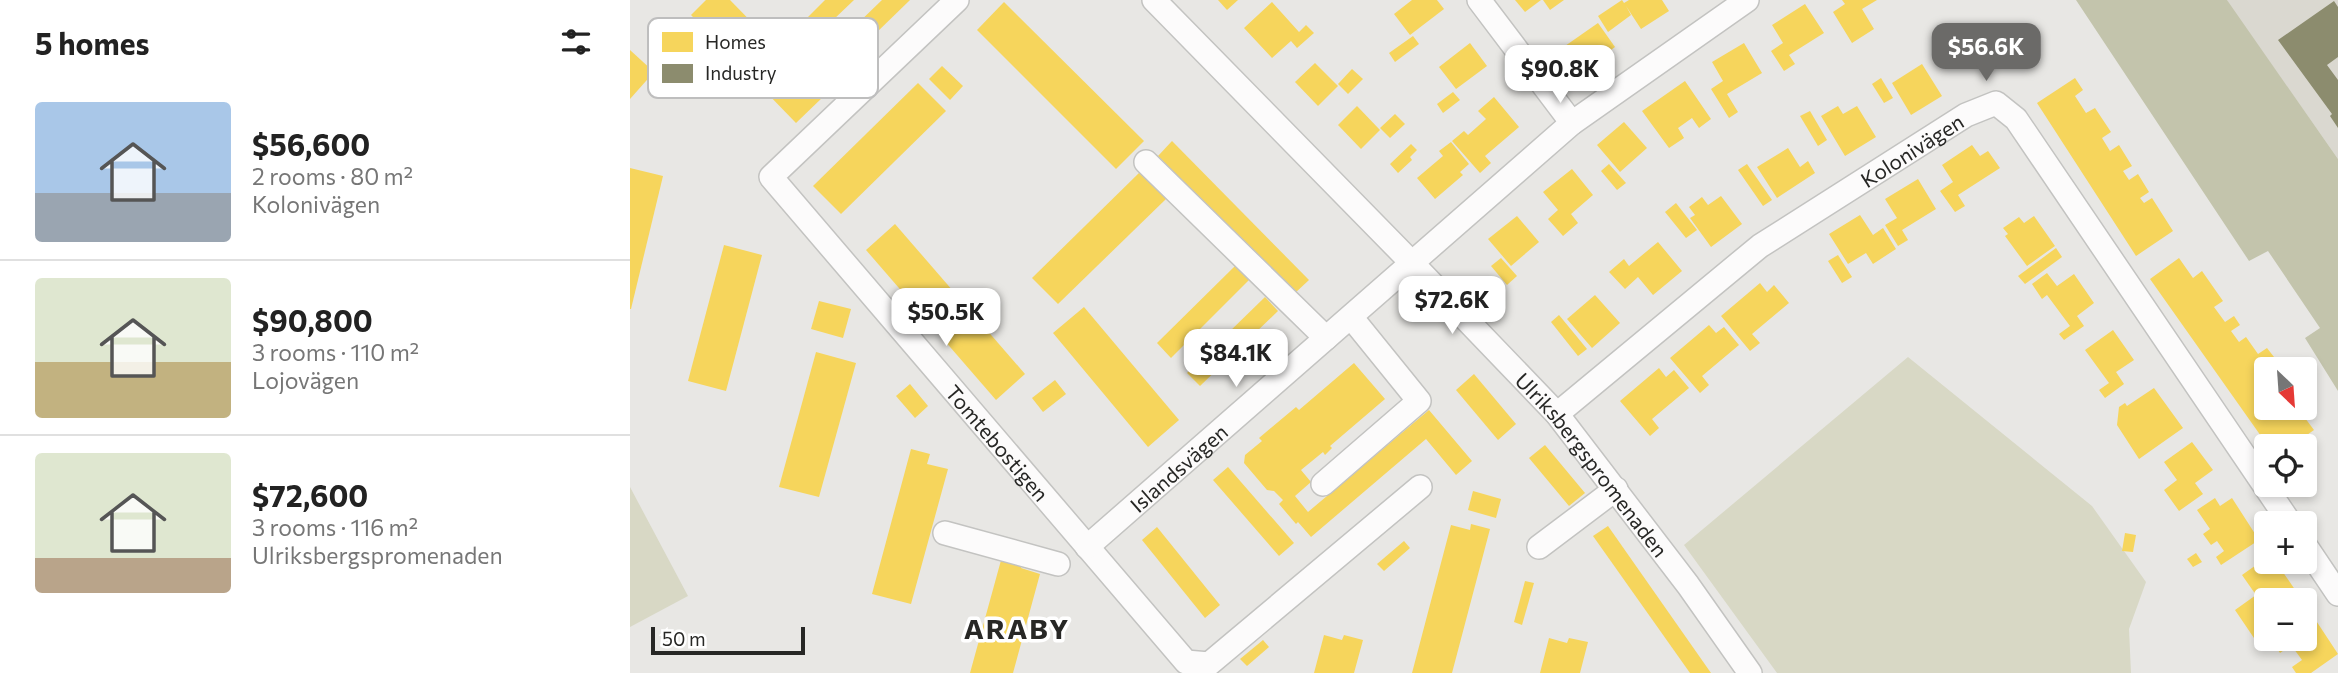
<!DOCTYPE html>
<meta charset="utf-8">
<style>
:root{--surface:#fff;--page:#f6f6f6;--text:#222;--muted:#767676;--line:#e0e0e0;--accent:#6b6a68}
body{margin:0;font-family:Commissioner,sans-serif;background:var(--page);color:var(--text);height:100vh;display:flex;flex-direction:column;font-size:26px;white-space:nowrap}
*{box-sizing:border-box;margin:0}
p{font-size:23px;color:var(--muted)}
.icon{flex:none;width:38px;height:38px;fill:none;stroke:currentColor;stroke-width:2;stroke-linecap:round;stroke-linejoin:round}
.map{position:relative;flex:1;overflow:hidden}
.side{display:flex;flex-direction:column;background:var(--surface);width:630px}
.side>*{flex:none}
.needle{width:46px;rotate:155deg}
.controls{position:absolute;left:1624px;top:357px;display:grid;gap:14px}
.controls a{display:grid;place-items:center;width:63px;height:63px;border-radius:7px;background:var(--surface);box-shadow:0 4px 10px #0003;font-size:35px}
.scale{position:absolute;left:21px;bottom:18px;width:154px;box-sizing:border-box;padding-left:7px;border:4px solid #272725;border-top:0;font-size:19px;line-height:24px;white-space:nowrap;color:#272725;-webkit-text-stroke:5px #fff;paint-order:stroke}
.price{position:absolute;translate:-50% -60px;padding:0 16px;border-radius:14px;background:#fff;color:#222;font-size:23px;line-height:46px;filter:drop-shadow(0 2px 4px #0008)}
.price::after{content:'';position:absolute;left:50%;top:42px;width:21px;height:16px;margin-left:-10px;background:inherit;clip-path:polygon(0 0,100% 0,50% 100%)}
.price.active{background:var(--accent);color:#fff}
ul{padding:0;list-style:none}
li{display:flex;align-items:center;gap:21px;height:175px;padding:0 35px}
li+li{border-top:2px solid var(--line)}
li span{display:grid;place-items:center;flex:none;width:196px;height:140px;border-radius:7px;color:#555}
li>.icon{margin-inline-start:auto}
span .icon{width:84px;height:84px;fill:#fffc;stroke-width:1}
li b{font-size:30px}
h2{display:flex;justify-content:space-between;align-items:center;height:84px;padding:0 35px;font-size:30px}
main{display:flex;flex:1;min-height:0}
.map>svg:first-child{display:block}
.built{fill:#dad8d0}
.green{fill:#d8d8c5}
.forest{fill:#c3c4ac}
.homes{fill:#f6d55c}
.industry{fill:#8c8c6e}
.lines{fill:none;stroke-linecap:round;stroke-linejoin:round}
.minor-casing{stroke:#c3c3c1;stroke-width:26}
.minor{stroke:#fcfbfb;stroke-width:23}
.labels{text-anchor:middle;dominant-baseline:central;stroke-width:7;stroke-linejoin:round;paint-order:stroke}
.street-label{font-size:21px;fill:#272725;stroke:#fff}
.district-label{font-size:28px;font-weight:bold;letter-spacing:2px;fill:#272725;stroke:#fff}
.key{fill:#fff;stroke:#bebebe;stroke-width:2}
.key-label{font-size:19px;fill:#272725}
</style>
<main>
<section class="side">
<h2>5 homes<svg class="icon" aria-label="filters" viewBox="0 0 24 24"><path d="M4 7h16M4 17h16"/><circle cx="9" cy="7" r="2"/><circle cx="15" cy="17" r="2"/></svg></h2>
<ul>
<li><span style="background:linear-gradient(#a9c7e8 65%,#9aa5b1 0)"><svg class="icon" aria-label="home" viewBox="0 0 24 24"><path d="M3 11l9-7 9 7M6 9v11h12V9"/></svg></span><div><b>$56,600</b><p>2 rooms · 80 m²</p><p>Kolonivägen</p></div></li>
<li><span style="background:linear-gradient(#dfe7d0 60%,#c2b280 0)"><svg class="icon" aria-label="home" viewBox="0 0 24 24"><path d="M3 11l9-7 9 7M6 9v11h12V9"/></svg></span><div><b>$90,800</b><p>3 rooms · 110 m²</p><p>Lojovägen</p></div></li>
<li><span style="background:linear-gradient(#dfe7d0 75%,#b9a48a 0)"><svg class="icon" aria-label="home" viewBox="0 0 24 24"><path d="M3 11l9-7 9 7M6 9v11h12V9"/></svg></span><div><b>$72,600</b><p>3 rooms · 116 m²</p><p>Ulriksbergspromenaden</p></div></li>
</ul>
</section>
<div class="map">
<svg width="1708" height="673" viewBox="0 0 1708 673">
<rect width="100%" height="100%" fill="#e8e7e4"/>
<path class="built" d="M 1597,0 L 1708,0 L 1708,159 L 1599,4 Z"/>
<g class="green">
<path d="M 1278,357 L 1462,506 L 1516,582 L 1499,629 L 1501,673 L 1147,673 L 1054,545 Z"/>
<path d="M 0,487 L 58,596 L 0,627 Z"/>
</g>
<path class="forest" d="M 1446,0 L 1597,0 L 1708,159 L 1708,391 L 1675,338 L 1690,328 L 1638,251 L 1619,261 Z"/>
<g class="homes">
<path d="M 76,0 L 100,0 L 194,96 L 166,123 L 61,15 Z"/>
<path d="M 195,0 L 224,0 L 181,41 L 168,27 Z"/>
<path d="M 252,0 L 280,0 L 208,70 L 194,56 Z"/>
<path d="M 588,0 L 608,0 L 597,10 Z"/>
<path d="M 782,0 L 807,0 L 814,9 L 780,35 L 764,14 Z"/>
<path d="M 885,0 L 911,0 L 895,12 Z"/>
<path d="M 913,0 L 934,0 L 920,10 Z"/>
<path d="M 992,0 L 994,3 L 999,0 L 1032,0 L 1039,11 L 1011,29 L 996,6 L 1001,15 L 978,32 L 968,16 Z"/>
<path d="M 1212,0 L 1247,0 L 1232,9 L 1244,29 L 1222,43 L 1203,12 L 1215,4 Z"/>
<path d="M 374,2 L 514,141 L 486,169 L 347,30 Z"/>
<path d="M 642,2 L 669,32 L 676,25 L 684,33 L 667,48 L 661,41 L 642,58 L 614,28 Z"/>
<path d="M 1175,4 L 1194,33 L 1159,55 L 1165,64 L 1154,71 L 1141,51 L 1153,43 L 1142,25 Z"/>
<path d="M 968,23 L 985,47 L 952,71 L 935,46 Z"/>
<path d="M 783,36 L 789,44 L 765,62 L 759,53 Z"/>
<path d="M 840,43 L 857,66 L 826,89 L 809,67 Z"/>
<path d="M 1114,43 L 1132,73 L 1097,94 L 1108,112 L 1099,118 L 1081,89 L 1093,81 L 1082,62 Z"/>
<path d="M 0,50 L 24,72 L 0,99 Z"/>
<path d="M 685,63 L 708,86 L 688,106 L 665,82 Z"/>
<path d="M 1292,64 L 1312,96 L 1281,115 L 1262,83 Z"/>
<path d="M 312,66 L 333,86 L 320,100 L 299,79 Z"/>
<path d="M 722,69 L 733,79 L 718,94 L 708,84 Z"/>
<path d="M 1251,78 L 1263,98 L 1254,103 L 1242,84 Z"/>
<path d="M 1445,78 L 1453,90 L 1445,96 L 1456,113 L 1465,108 L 1481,132 L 1472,138 L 1480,151 L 1489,145 L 1502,166 L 1493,171 L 1499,180 L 1508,174 L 1519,192 L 1510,198 L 1514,203 L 1522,198 L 1543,231 L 1506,256 L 1407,103 Z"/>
<path d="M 1055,81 L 1081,119 L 1069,128 L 1062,118 L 1048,128 L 1054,138 L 1039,148 L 1012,111 Z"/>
<path d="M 288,83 L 316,111 L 211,214 L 183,186 Z"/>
<path d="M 823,92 L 830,100 L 813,113 L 807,104 Z"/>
<path d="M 864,97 L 889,127 L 855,156 L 861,163 L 850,173 L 822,141 L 834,131 L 838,135 L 856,119 L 848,111 Z"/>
<path d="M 727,106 L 750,130 L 731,149 L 708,125 Z"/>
<path d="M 1208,106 L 1213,114 L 1227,106 L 1246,137 L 1215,156 L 1191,116 Z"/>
<path d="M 1180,111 L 1197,140 L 1188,146 L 1170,116 Z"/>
<path d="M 765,114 L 775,124 L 760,138 L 750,128 Z"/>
<path d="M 994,122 L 1017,148 L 990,172 L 967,145 Z"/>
<path d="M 542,141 L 679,280 L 664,294 L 528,156 Z"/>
<path d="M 821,142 L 839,164 L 830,172 L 833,175 L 805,199 L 787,178 L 813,156 L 809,151 Z"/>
<path d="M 781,144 L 787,150 L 780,157 L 782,160 L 768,173 L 760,164 Z"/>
<path d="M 1342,145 L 1350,156 L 1358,151 L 1370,168 L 1328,195 L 1335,206 L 1325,212 L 1310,191 L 1323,182 L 1312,165 Z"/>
<path d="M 1158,148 L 1170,167 L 1178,161 L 1185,173 L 1147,198 L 1127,167 Z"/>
<path d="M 979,164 L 996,183 L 987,190 L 971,171 Z"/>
<path d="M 1117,164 L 1142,200 L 1133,206 L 1108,170 Z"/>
<path d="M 0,168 L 33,176 L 1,309 L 0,309 Z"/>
<path d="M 942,169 L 963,195 L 941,214 L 948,223 L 933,236 L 918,219 L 928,210 L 913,192 Z"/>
<path d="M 510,172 L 536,199 L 428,304 L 402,278 Z"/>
<path d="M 1288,179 L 1306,209 L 1272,230 L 1278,240 L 1268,246 L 1255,225 L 1267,218 L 1255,199 Z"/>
<path d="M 1091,196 L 1112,224 L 1081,247 L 1060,218 L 1065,215 L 1059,207 L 1072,197 L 1078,205 Z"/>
<path d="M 1046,203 L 1067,230 L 1056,238 L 1035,212 Z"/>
<path d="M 1230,215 L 1243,235 L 1253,228 L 1266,249 L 1243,264 L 1236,253 L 1218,264 L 1199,234 Z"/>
<path d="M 887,216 L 909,242 L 881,266 L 858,239 Z"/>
<path d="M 1404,216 L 1425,246 L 1397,266 L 1375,236 L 1378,234 L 1373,228 L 1389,217 L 1394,223 Z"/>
<path d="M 265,224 L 395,374 L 366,400 L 236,250 Z"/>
<path d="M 1028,242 L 1052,271 L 1023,295 L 1008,277 L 995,289 L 979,272 L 994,259 L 999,266 Z"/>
<path d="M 94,245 L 132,255 L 96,391 L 58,381 Z"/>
<path d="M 1426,248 L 1432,257 L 1395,284 L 1388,276 Z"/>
<path d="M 1208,255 L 1222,277 L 1212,283 L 1198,261 Z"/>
<path d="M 871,258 L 887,276 L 877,285 L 861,266 Z"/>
<path d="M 1549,258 L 1563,278 L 1572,271 L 1593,301 L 1584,307 L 1595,322 L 1604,316 L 1610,325 L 1601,331 L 1609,342 L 1616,337 L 1628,354 L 1637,348 L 1644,357 L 1627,369 L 1636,381 L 1636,408 L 1655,408 L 1661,416 L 1669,410 L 1684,430 L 1664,444 L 1665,446 L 1638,446 L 1520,279 Z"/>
<path d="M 605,266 L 619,280 L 541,358 L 527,343 Z"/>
<path d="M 1417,273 L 1427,286 L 1444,274 L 1464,303 L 1447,316 L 1454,326 L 1434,340 L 1429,334 L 1440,326 L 1417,295 L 1412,299 L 1402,284 Z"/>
<path d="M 1130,283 L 1137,292 L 1144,285 L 1159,303 L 1122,334 L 1130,343 L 1120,351 L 1091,316 Z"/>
<path d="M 965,295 L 990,323 L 962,348 L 937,319 Z"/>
<path d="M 635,297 L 648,311 L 570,386 L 557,373 Z"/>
<path d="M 189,301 L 221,309 L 213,338 L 181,329 Z"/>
<path d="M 454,307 L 549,420 L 518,447 L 423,333 Z"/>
<path d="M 929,315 L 957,349 L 948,356 L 921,322 Z"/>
<path d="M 1079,325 L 1086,333 L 1094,327 L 1109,345 L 1072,376 L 1079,385 L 1070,393 L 1040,358 Z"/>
<path d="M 1483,330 L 1504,360 L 1486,372 L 1494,384 L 1475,398 L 1469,390 L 1479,383 L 1455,350 Z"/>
<path d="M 186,352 L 226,363 L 189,497 L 149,487 Z"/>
<path d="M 724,363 L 755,399 L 700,446 L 702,448 L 695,455 L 693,452 L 671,470 L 681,482 L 665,496 L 678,512 L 799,410 L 842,461 L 826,475 L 796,439 L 681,537 L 668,522 L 666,524 L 649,504 L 653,500 L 644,491 L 637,490 L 614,463 L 615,455 L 632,441 L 629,438 L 666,407 L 669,410 Z"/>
<path d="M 1029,368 L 1036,377 L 1044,370 L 1059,388 L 1022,419 L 1029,428 L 1020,436 L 990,401 Z"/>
<path d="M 844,374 L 886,424 L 868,440 L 826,390 Z"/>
<path d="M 425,380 L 436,394 L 413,412 L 402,398 Z"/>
<path d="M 280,384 L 298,406 L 285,418 L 266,396 Z"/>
<path d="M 1524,388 L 1553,428 L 1509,459 L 1487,425 L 1489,407 L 1495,403 L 1497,406 Z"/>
<path d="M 1562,442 L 1583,470 L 1565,483 L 1573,494 L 1549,511 L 1534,490 L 1547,480 L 1534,462 Z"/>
<path d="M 915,445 L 955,493 L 939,506 L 899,458 Z"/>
<path d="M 281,449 L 300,454 L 297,464 L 318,469 L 281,604 L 242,594 Z"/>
<path d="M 598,467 L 664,543 L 649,556 L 583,480 Z"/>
<path d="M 843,491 L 871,499 L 866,518 L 838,510 Z"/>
<path d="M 1585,498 L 1590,506 L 1602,498 L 1629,540 L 1591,565 L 1586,557 L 1594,551 L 1587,541 L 1581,545 L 1573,534 L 1580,529 L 1567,510 Z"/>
<path d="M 841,524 L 860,529 L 822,673 L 782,673 L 821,525 L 840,530 Z"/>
<path d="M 978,526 L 1081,673 L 1060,673 L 963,536 Z"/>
<path d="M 527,527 L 590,605 L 575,618 L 512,540 Z"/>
<path d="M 1495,533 L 1506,535 L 1503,552 L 1492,551 Z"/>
<path d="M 774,541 L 780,548 L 754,571 L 747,564 Z"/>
<path d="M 373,553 L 393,558 L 391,568 L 410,574 L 383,673 L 340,673 Z"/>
<path d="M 1566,553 L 1572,562 L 1563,567 L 1557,559 Z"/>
<path d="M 1636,558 L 1636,562 L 1646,562 L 1670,597 L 1666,600 L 1636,600 L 1636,634 L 1626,641 L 1605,610 L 1626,595 L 1612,575 Z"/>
<path d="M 895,581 L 904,583 L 892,625 L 884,622 Z"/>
<path d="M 1681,613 L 1708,654 L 1681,673 L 1666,673 L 1662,667 L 1672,660 L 1661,645 L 1650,653 L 1641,639 L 1675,639 L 1675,617 Z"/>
<path d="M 694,635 L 712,640 L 714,635 L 733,640 L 724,673 L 684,673 Z"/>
<path d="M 919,638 L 937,643 L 939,638 L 958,642 L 950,673 L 910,673 Z"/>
<path d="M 633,640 L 639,647 L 617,666 L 610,659 Z"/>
</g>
<path class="industry" d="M 1704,1 L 1708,7 L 1708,57 L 1697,65 L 1708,80 L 1708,128 L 1700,116 L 1702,114 L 1648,40 Z"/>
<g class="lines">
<defs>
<g id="minor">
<path id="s1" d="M 327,0 L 141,177 L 556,662 L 579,664 L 790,487"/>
<path id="s2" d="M 524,0 L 782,263 L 927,414 L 1058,585 L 1120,673"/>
<path d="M 849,0 L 942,123"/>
<path d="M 516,162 L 696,338"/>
<path id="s3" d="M 927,414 L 1130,246 L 1336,115 L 1366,103 L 1386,119 L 1660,523"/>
<path d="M 693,484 L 789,401 L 721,317"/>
<path d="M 315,533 L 428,564"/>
<path d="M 1675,545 L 1708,594"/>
<path id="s4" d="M 457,547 L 942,123 L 1117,0"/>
<path d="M 909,547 L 986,489"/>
</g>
</defs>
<use href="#minor" class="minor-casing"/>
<use href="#minor" class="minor"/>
</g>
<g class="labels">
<g class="street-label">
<text stroke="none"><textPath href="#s3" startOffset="443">Kolonivägen</textPath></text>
<text stroke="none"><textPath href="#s1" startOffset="606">Tomtebostigen</textPath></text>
<text stroke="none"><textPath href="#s2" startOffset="639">Ulriksbergspromenaden</textPath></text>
<text stroke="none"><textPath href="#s4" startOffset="121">Islandsvägen</textPath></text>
</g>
<g class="district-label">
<text x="387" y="628">ARABY</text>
</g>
</g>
<rect x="18" y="18" width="230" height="80" rx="10" class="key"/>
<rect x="32" y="32" width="31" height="20" fill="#f6d55c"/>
<rect x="32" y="64" width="31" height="19" fill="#8c8c6e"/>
<g class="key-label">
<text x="75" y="49">Homes</text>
<text x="75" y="80">Industry</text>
</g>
</svg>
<div class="controls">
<a><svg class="needle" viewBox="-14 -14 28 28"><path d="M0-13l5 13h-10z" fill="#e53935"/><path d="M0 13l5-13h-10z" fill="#767676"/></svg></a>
<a><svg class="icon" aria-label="locate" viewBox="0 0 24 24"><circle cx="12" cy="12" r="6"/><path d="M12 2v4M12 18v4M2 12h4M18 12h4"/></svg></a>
<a>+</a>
<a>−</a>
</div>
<div class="scale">50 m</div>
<b class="price active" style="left:1356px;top:83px">$56.6K</b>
<b class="price" style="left:930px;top:105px">$90.8K</b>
<b class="price" style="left:822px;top:336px">$72.6K</b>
<b class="price" style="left:316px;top:348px">$50.5K</b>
<b class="price" style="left:606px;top:389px">$84.1K</b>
</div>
</main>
